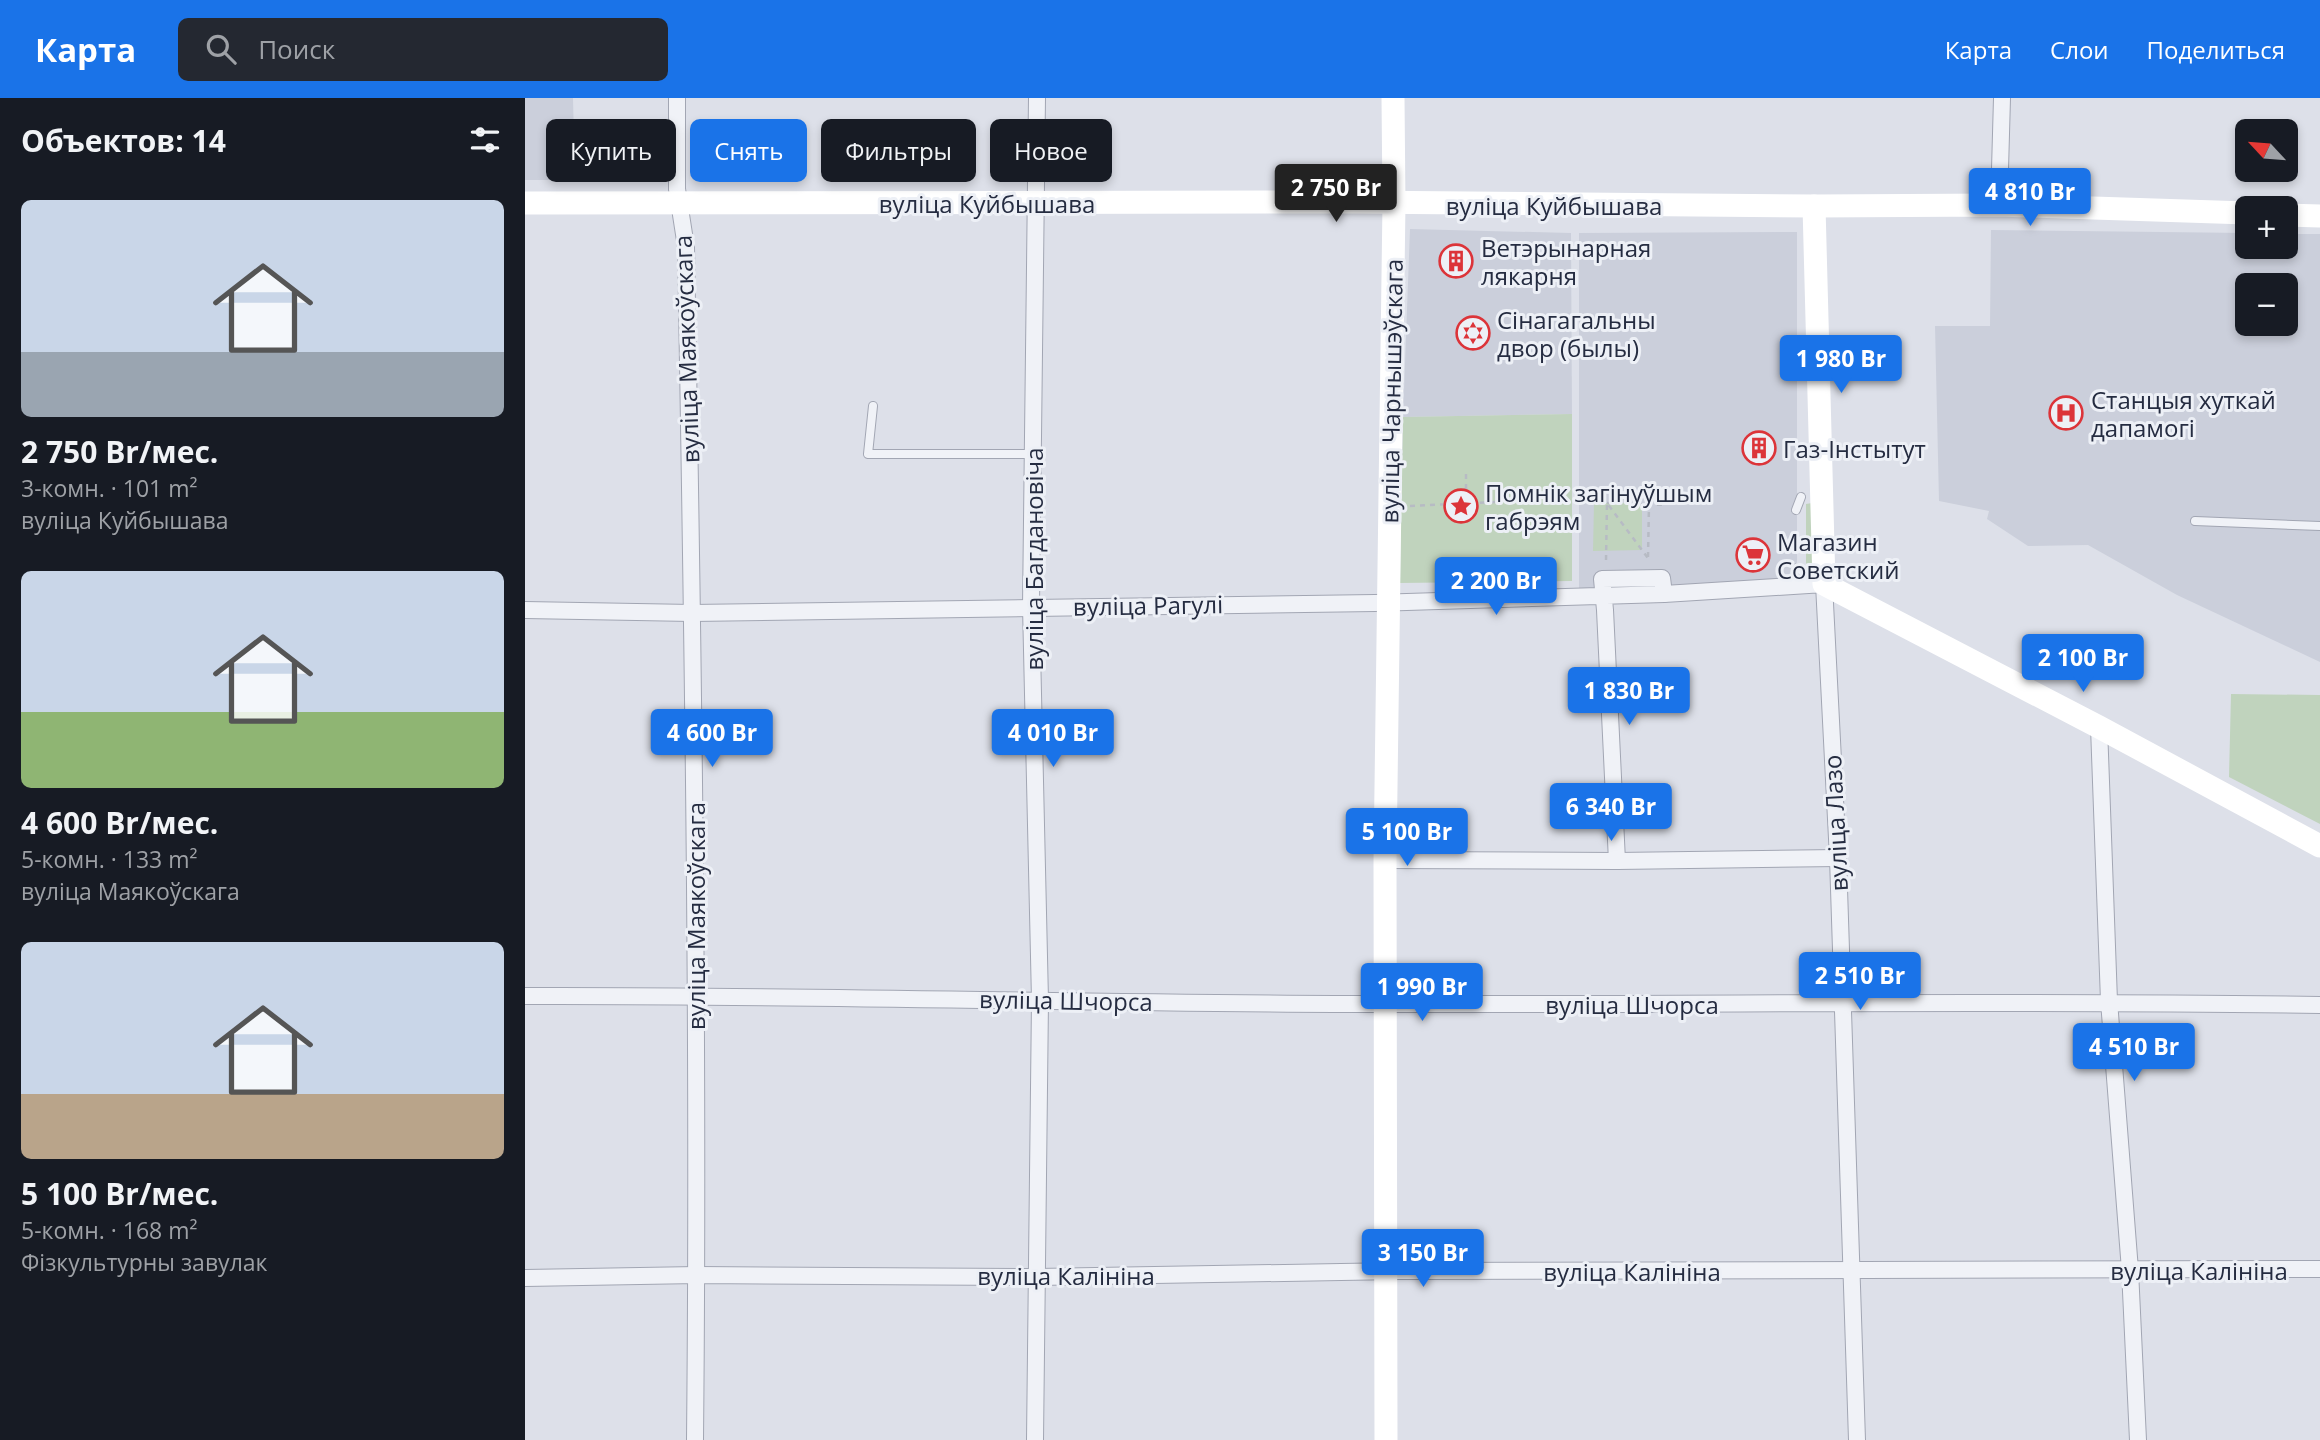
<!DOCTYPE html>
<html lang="ru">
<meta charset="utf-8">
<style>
:root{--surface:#171b24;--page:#242831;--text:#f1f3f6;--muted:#9ea1a6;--accent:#1a73e8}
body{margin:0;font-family:"Open Sans",sans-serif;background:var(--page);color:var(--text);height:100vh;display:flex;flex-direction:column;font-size:26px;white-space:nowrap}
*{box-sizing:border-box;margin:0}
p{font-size:23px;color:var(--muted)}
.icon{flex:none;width:38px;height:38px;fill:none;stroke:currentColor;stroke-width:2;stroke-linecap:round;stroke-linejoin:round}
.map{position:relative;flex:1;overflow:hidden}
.details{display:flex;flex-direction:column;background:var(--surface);width:525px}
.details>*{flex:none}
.guide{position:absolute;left:21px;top:21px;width:665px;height:63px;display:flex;gap:14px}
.needle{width:46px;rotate:296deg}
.buttons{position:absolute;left:1710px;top:21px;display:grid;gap:14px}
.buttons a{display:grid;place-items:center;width:63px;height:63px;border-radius:10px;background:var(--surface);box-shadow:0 4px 10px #0003;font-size:35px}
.price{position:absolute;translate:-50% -60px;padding:0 16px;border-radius:7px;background:var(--accent);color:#fff;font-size:23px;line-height:46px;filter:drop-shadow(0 2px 4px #0008)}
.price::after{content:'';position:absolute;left:50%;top:42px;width:21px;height:16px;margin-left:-10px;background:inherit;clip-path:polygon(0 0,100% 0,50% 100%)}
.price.on{background:#222;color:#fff}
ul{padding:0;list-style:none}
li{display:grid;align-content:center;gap:14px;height:371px;padding:0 21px}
li span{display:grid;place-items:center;height:217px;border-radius:10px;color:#555}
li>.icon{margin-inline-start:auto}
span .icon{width:126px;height:126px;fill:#fffc;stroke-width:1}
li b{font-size:30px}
h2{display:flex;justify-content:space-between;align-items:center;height:84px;padding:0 21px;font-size:30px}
.pill{padding:0 24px;border-radius:10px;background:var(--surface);box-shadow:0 4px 10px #0003;font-size:24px;line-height:63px}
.pill.on{background:var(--accent);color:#fff}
header{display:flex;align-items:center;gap:42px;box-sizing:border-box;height:98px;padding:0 35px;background:var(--accent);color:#fff}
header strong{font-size:33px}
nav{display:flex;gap:38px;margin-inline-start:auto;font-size:24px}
.search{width:490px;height:63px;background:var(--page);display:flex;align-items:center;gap:18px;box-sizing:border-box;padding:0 24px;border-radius:10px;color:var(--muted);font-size:26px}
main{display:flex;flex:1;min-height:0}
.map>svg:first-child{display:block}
.built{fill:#cbcfdb;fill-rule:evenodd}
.green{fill:#c0d3bd}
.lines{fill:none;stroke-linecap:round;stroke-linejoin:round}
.lane-casing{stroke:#a2a6b3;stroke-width:10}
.street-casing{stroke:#a2a6b3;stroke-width:18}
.path{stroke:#b7bbc4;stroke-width:2.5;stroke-dasharray:5 5;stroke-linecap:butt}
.lane{stroke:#f0f2f7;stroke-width:8}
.street{stroke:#f0f2f7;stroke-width:16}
.secondary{stroke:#fff;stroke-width:23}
.labels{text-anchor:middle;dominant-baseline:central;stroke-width:6;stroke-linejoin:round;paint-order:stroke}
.street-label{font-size:24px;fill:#252c41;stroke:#edf0f6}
.poi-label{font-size:24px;fill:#252c41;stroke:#edf0f6;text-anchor:start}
</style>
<header>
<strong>Карта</strong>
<div class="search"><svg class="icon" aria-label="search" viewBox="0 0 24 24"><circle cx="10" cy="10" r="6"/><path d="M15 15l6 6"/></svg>Поиск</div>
<nav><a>Карта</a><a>Слои</a><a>Поделиться</a></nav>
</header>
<main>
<section class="details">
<h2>Объектов: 14<svg class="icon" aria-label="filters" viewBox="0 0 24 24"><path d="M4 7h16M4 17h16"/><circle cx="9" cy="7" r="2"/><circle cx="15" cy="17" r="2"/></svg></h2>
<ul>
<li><span style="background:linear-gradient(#c9d6e8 70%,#9aa5b1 0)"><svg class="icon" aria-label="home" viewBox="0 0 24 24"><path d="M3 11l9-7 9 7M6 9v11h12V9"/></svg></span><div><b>2 750 Br/мес.</b><p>3-комн. · 101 m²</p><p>вуліца Куйбышава</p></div></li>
<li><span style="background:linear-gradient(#c9d6e8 65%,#8fb573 0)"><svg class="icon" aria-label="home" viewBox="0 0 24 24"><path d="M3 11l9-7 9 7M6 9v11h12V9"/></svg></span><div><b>4 600 Br/мес.</b><p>5-комн. · 133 m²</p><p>вуліца Маякоўскага</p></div></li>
<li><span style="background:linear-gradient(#c9d6e8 70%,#b9a48a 0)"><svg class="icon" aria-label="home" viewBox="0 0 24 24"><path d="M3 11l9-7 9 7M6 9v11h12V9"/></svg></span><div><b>5 100 Br/мес.</b><p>5-комн. · 168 m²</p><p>Фізкультурны завулак</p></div></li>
</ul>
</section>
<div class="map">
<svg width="1795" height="1342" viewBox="0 0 1795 1342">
<rect width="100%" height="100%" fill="#dde0e9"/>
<g class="built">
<path d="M 0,0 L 48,0 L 50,82 L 0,82 Z"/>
<path d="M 885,131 L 1046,135 L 1047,316 L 878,319 Z"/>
<path d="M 1466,132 L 1722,135 L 1722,149 L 1760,149 L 1761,136 L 1795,136 L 1795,564 L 1652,497 L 1563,447 L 1503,448 L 1462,421 L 1464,413 L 1414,403 L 1410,228 L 1465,228 ZM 1722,187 L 1760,187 L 1760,226 L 1722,226 Z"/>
<path d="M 1272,134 L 1272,490 L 1054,490 L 1054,135 Z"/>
</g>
<g class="green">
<path d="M 1047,316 L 1047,483 L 875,485 L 878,319 Z"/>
<path d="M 1069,405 L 1117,405 L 1117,452 L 1068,453 Z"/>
<path d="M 1287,405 L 1289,473 L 1281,470 L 1281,406 Z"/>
<path d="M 1706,596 L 1795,597 L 1795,726 L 1704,679 Z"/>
</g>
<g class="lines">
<defs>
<g id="lane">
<path d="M 348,308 L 343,356 L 508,356"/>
<path d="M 1271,412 L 1276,399"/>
<path d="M 1670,423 L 1795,428"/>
<path d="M 1272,470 L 1293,483"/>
</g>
<g id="street">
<path d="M 152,0 L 152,91 L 161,149 C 168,546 174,944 170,1342"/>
<path d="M 1474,107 L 1477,0"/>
<path d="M 1139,496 L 1299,486 L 1313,760 L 1332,1342"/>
<path d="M 0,512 L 167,515 L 850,505 L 1139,496 L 1137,480 L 1077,481 L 1080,512 L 1092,763"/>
<path d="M 1574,629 L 1584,903 L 1605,1172 L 1613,1342"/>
<path d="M 860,762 L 1092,763 L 1313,760"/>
<path d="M 0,898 C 289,897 577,906 866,906 C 1176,907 1485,902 1795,907"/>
<path d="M 0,1180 L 172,1177 L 512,1179 L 873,1173 L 1795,1171"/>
<path d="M 510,1342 L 515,902 L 506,508 L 512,0"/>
</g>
</defs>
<use href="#lane" class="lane-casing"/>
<use href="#street" class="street-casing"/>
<g class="path">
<path d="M 941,376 L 941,405"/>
<path d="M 1082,405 L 1141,407"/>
<path d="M 885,408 L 971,404"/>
<path d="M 1123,459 L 1124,406"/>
<path d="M 1081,462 L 1082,405 L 1125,463"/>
</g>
<use href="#lane" class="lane"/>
<use href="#street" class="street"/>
<g class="secondary">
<path d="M 0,105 L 829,104 L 1289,108 L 1474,107 L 1722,115"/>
<path d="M 1289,108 L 1299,486 L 1574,629 L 1795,748"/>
<path d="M 1760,117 L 1795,118"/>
<path d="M 861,1342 L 860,762 L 869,105 L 868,0"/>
</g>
</g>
<defs>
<symbol id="building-ring" viewBox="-11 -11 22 22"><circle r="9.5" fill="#edf0f6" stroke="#dc3439" stroke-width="1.5"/><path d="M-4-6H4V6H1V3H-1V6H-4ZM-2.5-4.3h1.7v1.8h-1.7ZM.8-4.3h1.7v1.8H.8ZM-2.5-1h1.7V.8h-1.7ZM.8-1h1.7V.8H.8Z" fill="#dc3439"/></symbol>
<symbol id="synagogue-ring" viewBox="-11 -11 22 22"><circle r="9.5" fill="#edf0f6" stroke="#dc3439" stroke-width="1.5"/><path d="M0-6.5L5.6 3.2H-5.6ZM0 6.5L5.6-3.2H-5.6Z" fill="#dc3439"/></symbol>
<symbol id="hospital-ring" viewBox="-11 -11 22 22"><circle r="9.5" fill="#edf0f6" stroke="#dc3439" stroke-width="1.5"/><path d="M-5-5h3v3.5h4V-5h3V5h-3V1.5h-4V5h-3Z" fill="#dc3439"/></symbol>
<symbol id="sight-ring" viewBox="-11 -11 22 22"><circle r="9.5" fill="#edf0f6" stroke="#dc3439" stroke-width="1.5"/><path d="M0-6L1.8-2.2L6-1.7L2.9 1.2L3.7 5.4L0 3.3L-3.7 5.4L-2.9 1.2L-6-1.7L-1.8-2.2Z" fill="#dc3439"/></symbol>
<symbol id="supermarket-ring" viewBox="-11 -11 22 22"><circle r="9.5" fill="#edf0f6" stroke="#dc3439" stroke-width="1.5"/><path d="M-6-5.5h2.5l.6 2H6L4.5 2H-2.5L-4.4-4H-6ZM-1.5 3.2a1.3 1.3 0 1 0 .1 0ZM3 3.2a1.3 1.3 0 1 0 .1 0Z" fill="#dc3439"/></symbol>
</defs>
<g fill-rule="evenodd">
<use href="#building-ring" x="912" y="144" width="38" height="38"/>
<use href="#synagogue-ring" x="929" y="216" width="38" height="38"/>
<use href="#hospital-ring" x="1522" y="296" width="38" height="38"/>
<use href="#building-ring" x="1215" y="331" width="38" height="38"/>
<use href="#sight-ring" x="917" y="389" width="38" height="38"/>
<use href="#supermarket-ring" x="1209" y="438" width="38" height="38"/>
</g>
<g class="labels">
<g class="street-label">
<text x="462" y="105">вуліца Куйбышава</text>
<text x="1029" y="107">вуліца Куйбышава</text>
<text transform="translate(161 251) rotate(-92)">вуліца Маякоўскага</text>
<text transform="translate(866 293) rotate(-89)">вуліца Чарнышэўскага</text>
<text transform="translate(508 461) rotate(-90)">вуліца Багдановіча</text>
<text transform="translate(623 507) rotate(-1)">вуліца Рагулі</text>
<text transform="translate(1310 725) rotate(-93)">вуліца Лазо</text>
<text transform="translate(170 818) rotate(-90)">вуліца Маякоўскага</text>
<text transform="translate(541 902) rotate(1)">вуліца Шчорса</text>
<text x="1107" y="906">вуліца Шчорса</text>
<text x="1674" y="1172">вуліца Калініна</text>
<text x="1107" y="1173">вуліца Калініна</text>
<text x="541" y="1177">вуліца Калініна</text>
</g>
<g class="poi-label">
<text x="956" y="149">Ветэрынарная<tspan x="956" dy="28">лякарня</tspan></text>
<text x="972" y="221">Сінагагальны<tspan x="972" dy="28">двор (былы)</tspan></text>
<text x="1566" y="301">Станцыя хуткай<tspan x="1566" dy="28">дапамогі</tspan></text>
<text x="1258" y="350">Газ-Інстытут</text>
<text x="960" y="394">Помнік загінуўшым<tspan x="960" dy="28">габрэям</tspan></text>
<text x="1252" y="443">Магазин<tspan x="1252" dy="28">Советский</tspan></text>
</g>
</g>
</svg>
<div class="buttons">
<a><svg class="needle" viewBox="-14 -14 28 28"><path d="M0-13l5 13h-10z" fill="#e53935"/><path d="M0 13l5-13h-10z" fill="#9ea1a6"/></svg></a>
<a>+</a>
<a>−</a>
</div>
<b class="price on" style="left:811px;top:126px">2 750 Br</b>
<b class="price" style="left:1505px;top:130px">4 810 Br</b>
<b class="price" style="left:1316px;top:297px">1 980 Br</b>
<b class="price" style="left:971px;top:519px">2 200 Br</b>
<b class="price" style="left:1558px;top:596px">2 100 Br</b>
<b class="price" style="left:1104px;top:629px">1 830 Br</b>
<b class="price" style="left:187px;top:671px">4 600 Br</b>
<b class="price" style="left:528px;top:671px">4 010 Br</b>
<b class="price" style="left:1086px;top:745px">6 340 Br</b>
<b class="price" style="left:882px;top:770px">5 100 Br</b>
<b class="price" style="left:1335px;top:914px">2 510 Br</b>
<b class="price" style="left:897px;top:925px">1 990 Br</b>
<b class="price" style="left:1609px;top:985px">4 510 Br</b>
<b class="price" style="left:898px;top:1191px">3 150 Br</b>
<div class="guide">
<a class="pill">Купить</a>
<a class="pill on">Снять</a>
<a class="pill">Фильтры</a>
<a class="pill">Новое</a>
</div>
</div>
</main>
